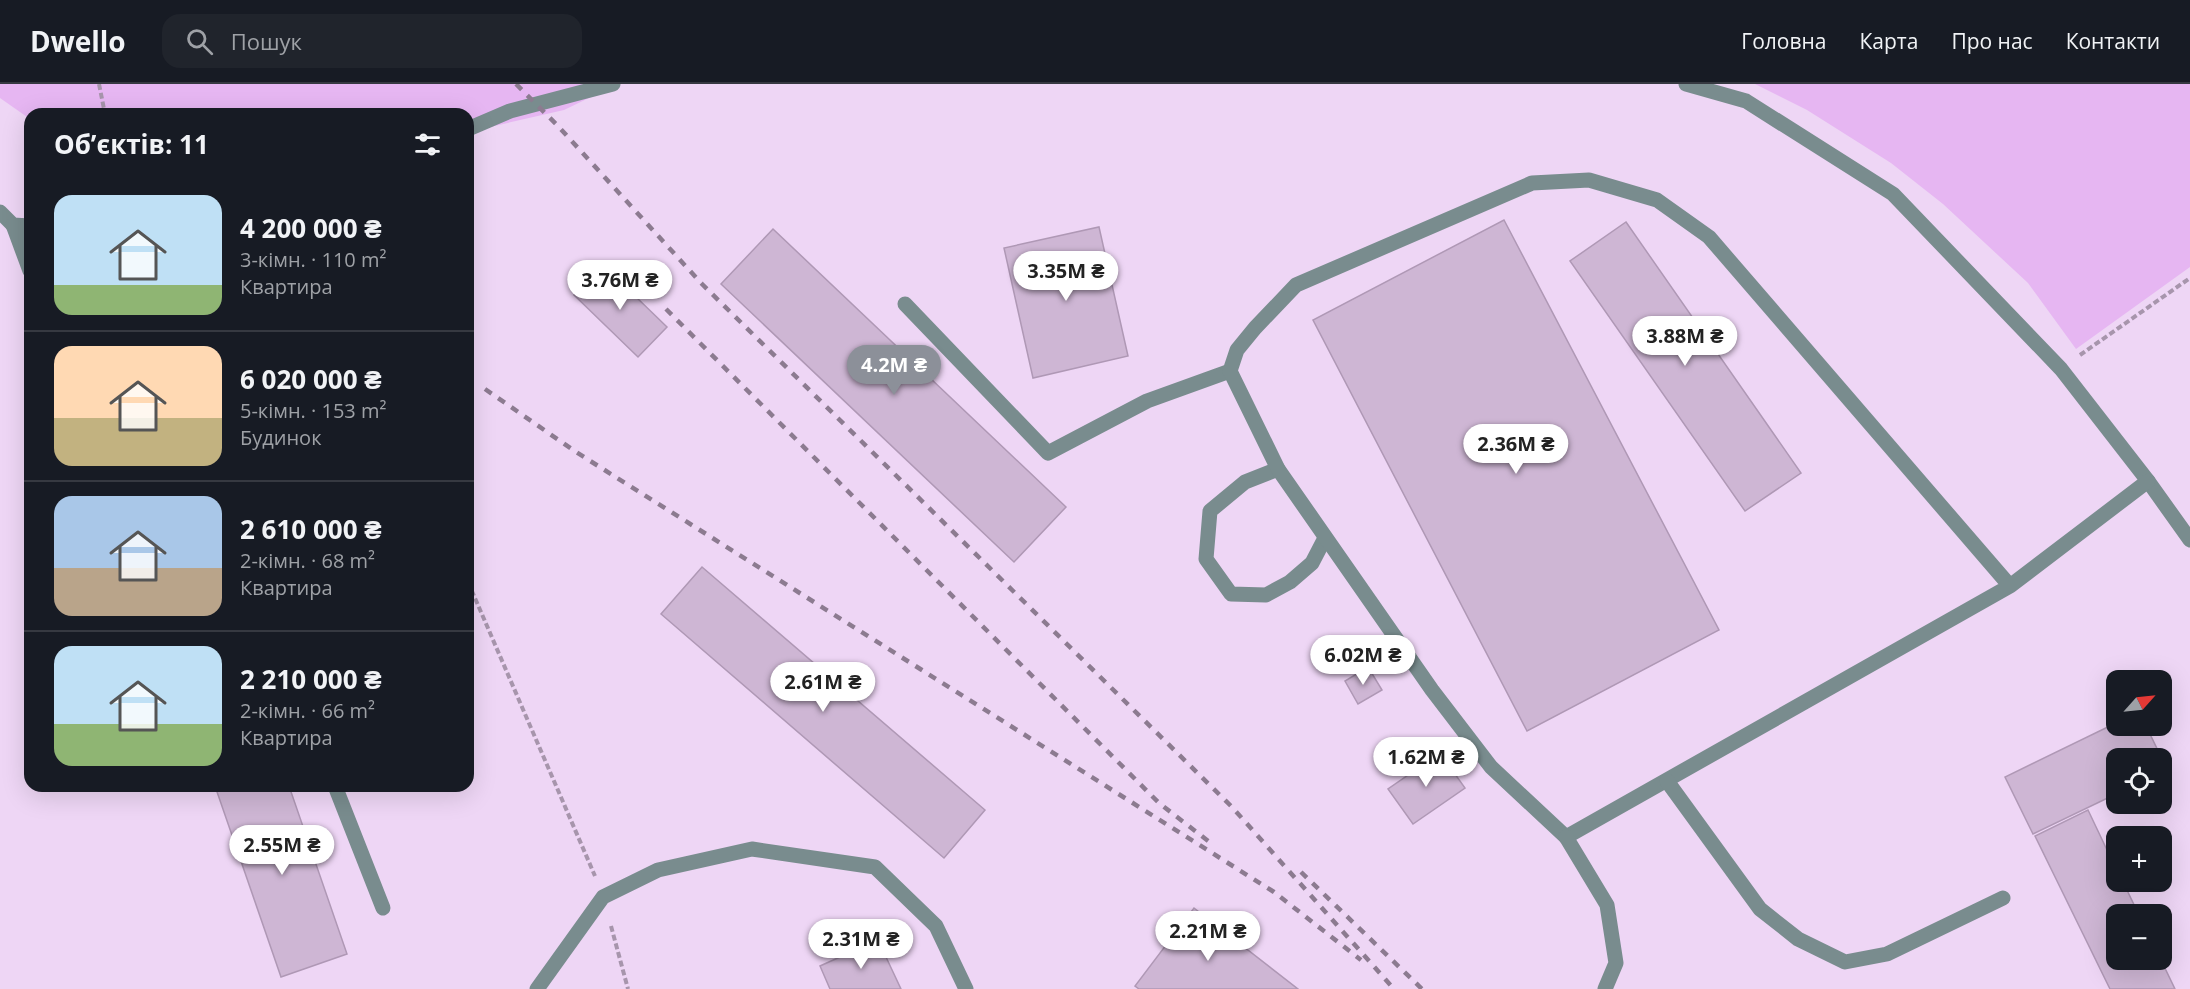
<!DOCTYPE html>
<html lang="uk">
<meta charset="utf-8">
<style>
:root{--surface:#171b24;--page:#20242c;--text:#f1f3f6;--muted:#9ea1a6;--line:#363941;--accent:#8c9099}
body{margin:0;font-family:"Open Sans",sans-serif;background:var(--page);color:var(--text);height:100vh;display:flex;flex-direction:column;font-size:22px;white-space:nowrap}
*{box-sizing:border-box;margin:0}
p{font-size:20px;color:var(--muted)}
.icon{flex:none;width:33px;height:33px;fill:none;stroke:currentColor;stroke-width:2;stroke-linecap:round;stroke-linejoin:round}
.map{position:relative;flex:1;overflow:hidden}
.details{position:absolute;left:24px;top:24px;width:450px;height:684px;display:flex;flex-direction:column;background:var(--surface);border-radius:18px;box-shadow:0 6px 24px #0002}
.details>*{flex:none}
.needle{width:39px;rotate:63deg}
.tools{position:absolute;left:2106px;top:586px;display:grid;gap:12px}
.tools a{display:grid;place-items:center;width:66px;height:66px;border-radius:12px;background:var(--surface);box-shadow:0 6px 24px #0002;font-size:30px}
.price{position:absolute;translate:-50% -51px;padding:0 14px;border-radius:21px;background:#fff;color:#222;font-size:20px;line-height:39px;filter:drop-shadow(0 2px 3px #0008)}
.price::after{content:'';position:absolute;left:50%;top:36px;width:18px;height:14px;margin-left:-9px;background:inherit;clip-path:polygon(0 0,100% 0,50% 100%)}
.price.on{background:var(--accent);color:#fff}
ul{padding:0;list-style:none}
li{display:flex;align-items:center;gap:18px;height:150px;padding:0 30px}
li+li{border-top:2px solid var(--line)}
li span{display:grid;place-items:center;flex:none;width:168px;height:120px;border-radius:18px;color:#555}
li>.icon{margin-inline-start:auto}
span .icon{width:72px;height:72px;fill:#fffc;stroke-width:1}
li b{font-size:26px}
h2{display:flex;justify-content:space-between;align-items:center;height:72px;padding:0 30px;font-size:26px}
header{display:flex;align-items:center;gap:36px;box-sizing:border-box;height:84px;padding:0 30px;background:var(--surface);border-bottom:2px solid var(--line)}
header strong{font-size:28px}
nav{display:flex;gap:33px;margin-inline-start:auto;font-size:21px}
.search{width:420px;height:54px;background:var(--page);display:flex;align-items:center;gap:15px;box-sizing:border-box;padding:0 21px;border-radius:18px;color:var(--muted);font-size:22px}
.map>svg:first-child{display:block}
.green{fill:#e6b6f2}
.building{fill:#ceb6d4;stroke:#af98b5;stroke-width:1.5}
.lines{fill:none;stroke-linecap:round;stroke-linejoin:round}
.path{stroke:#a795ac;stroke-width:4;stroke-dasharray:6 3;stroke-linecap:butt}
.minor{stroke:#798c8e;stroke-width:15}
.rail{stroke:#8c7b90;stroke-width:4.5;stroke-dasharray:8 8;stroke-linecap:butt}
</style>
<header>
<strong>Dwello</strong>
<div class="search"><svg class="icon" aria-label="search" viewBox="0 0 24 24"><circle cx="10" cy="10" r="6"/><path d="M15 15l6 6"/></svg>Пошук</div>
<nav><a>Головна</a><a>Карта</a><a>Про нас</a><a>Контакти</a></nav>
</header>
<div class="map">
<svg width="2190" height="905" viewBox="0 0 2190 905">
<rect width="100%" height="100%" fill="#eed6f5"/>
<g class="green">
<path d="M 0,0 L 618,0 L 564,26 L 468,48 L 468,30 L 30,30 L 30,35 L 0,14 Z"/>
<path d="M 1755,0 L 2190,0 L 2190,183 L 2076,265 L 2028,199 L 1943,120 L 1891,79 L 1807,26 Z"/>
</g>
<g class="building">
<path d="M 1504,136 L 1719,546 L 1527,647 L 1313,236 Z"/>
<path d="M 1626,138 L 1801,389 L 1745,427 L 1570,177 Z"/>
<path d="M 1099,143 L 1128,272 L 1033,294 L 1004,164 Z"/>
<path d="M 773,145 L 1066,423 L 1014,478 L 721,200 Z"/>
<path d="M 603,181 L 667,243 L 638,273 L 574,211 Z"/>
<path d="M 702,483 L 985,726 L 944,774 L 661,530 Z"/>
<path d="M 1368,583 L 1382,606 L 1358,620 L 1345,597 Z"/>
<path d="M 2116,639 L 2116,642 L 2146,642 L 2167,685 L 2162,688 L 2162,675 L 2116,675 L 2116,710 L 2033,750 L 2005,693 Z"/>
<path d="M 1440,669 L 1465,704 L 1413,740 L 1388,705 Z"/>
<path d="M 215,702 L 289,702 L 347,870 L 281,893 Z"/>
<path d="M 2088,726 L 2116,785 L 2116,798 L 2123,798 L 2139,831 L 2116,831 L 2116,876 L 2161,876 L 2175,905 L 2110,905 L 2035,752 Z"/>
<path d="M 1194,824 L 1298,905 L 1139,905 L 1135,902 Z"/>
<path d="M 878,856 L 901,905 L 830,905 L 820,882 Z"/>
</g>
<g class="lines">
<g class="path">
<path d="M 99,0 L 105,30"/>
<path d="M 2080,271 L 2190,194"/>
<path d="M 468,498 L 595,792"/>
<path d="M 611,842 L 628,905"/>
</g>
<g class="minor">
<path d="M 1686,0 L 1746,17 L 1893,110 L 2061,285 L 2148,397 L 2190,456"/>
<path d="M 468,45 L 510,27 L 613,0"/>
<path d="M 0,128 L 13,141 L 30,142"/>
<path d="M 13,141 L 30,187"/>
<path d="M 905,220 L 1048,369 L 1147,317 L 1230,287"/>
<path d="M 1278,385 L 1245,398 L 1210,427 L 1206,475 L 1231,510 L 1266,511 L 1290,498 L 1312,479 L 1325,454"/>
<path d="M 2010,502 L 1709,153 L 1657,116 L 1589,96 L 1532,99 L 1296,201 L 1255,244 L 1237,266 L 1230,287 L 1278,385 L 1432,606 L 1491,683 L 1566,753 L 2010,502 L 2148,397"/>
<path d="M 1667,697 L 1760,825 L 1798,855 L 1845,878 L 1887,870 L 2003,814"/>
<path d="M 335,702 L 383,824"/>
<path d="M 1566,753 L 1607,821 L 1616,879 L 1605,905"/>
<path d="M 537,905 L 603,813 L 658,786 L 752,765 L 875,783 L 936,842 L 966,905"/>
</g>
<g class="rail">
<path d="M 516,0 L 558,42 L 702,200 L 1232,723 L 1394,905"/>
<path d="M 666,225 L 1159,719 L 1212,760"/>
<path d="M 485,305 L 576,368 L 1274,808 L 1361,876"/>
<path d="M 1301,788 L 1422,905"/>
</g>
</g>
</svg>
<div class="tools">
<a><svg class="needle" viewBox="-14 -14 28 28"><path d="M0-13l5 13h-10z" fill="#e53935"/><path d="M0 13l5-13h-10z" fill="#9ea1a6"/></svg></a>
<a><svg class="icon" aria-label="locate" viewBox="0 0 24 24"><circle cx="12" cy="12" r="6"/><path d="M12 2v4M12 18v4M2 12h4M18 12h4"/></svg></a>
<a>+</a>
<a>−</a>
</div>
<b class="price" style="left:1066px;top:218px">3.35M ₴</b>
<b class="price" style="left:620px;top:227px">3.76M ₴</b>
<b class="price" style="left:1685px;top:283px">3.88M ₴</b>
<b class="price on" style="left:894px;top:312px">4.2M ₴</b>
<b class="price" style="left:1516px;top:391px">2.36M ₴</b>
<b class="price" style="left:1363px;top:602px">6.02M ₴</b>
<b class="price" style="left:823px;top:629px">2.61M ₴</b>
<b class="price" style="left:1426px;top:704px">1.62M ₴</b>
<b class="price" style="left:282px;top:792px">2.55M ₴</b>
<b class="price" style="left:1208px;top:878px">2.21M ₴</b>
<b class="price" style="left:861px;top:886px">2.31M ₴</b>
<section class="details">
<h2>Об’єктів: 11<svg class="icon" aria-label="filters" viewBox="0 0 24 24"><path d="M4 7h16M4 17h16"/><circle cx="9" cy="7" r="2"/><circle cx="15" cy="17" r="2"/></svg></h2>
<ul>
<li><span style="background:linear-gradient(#bfe0f5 75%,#8fb573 0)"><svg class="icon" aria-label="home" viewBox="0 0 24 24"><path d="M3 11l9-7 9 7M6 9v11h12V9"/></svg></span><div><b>4 200 000 ₴</b><p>3-кімн. · 110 m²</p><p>Квартира</p></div></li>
<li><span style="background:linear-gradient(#ffd9b3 60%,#c2b280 0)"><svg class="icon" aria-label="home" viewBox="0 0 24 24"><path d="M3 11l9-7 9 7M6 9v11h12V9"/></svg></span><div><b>6 020 000 ₴</b><p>5-кімн. · 153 m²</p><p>Будинок</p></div></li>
<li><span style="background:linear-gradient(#a9c7e8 60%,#b9a48a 0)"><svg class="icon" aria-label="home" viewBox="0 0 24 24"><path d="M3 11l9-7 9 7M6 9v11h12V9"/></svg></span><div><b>2 610 000 ₴</b><p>2-кімн. · 68 m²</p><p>Квартира</p></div></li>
<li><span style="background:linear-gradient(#bfe0f5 65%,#8fb573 0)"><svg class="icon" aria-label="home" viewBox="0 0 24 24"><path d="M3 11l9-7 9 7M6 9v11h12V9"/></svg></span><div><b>2 210 000 ₴</b><p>2-кімн. · 66 m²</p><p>Квартира</p></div></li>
</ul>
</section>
</div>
